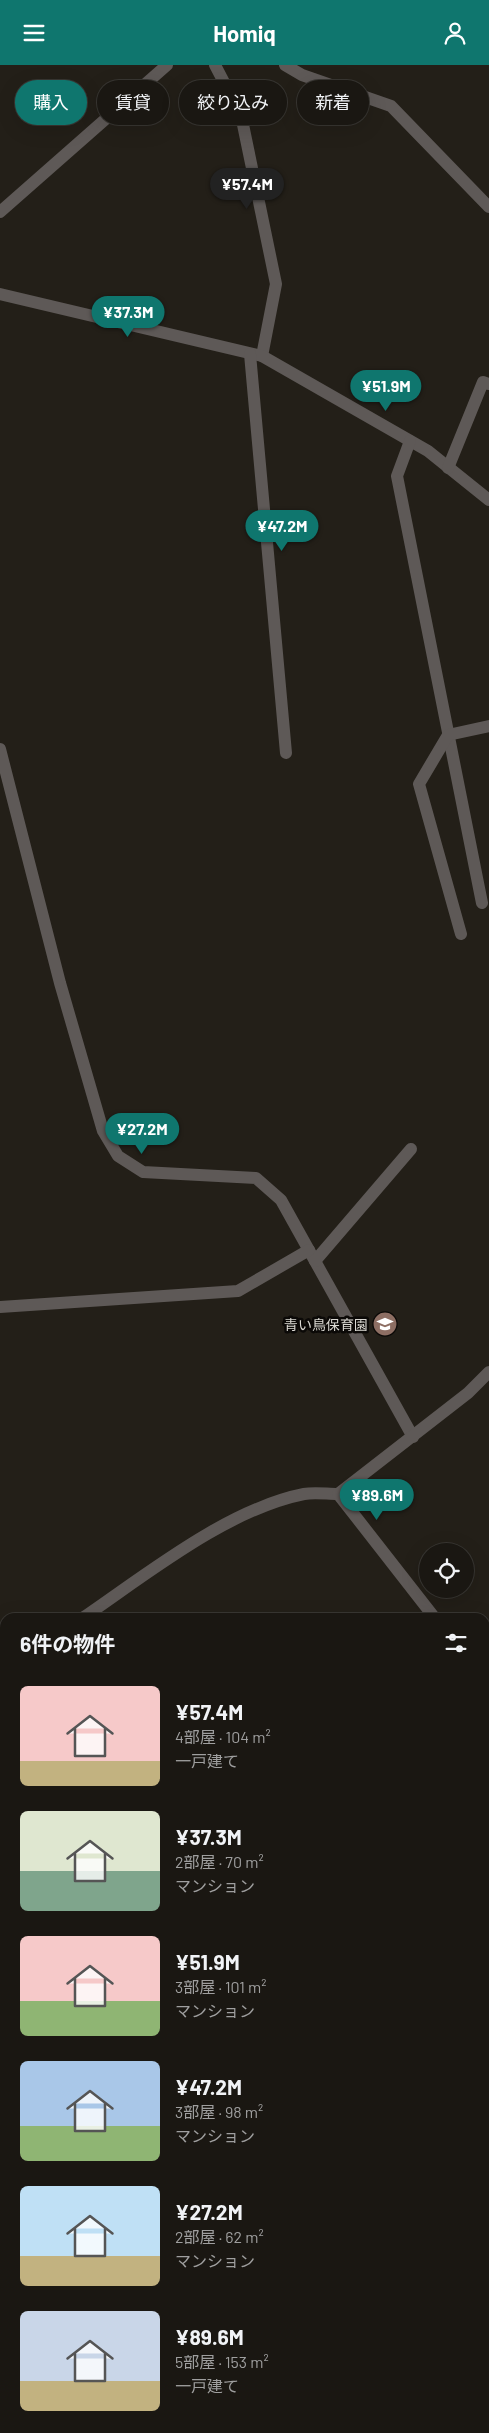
<!DOCTYPE html>
<html lang="ja">
<meta charset="utf-8">
<style>
:root{--surface:#1a1712;--page:#272420;--text:#f1f3f6;--muted:#9f9f9f;--line:#383632;--accent:#0f766e}
body{margin:0;font-family:Barlow,"Noto Sans JP",sans-serif;background:var(--page);color:var(--text);height:100vh;display:flex;flex-direction:column;font-size:19px;white-space:nowrap}
*{box-sizing:border-box;margin:0}
p{font-size:16px;color:var(--muted)}
.icon{flex:none;width:28px;height:28px;fill:none;stroke:currentColor;stroke-width:2;stroke-linecap:round;stroke-linejoin:round}
.map{position:relative;flex:1;overflow:hidden}
.side{position:absolute;left:0px;top:1548px;width:490px;height:821px;display:flex;flex-direction:column;background:var(--surface);border-radius:15px 15px 0 0;box-shadow:0 5px 20px #0002,0 0 0 1px var(--line)}
.side>*{flex:none}
.banner{position:absolute;left:15px;top:15px;width:460px;height:45px;display:flex;gap:10px}
.tools{position:absolute;left:419px;top:1478px;display:grid;gap:10px}
.tools a{display:grid;place-items:center;width:55px;height:55px;border-radius:50%;background:var(--surface);box-shadow:0 5px 20px #0002,0 0 0 1px var(--line);font-size:25px}
.price{position:absolute;translate:-50% -42px;padding:0 11px;border-radius:18px;background:var(--accent);color:#fff;font-size:16px;line-height:32px;filter:drop-shadow(0 1px 2px #0008)}
.price::after{content:'';position:absolute;left:50%;top:30px;width:15px;height:11px;margin-left:-8px;background:inherit;clip-path:polygon(0 0,100% 0,50% 100%)}
.price.current{background:#222;color:#fff}
ul{padding:0;list-style:none}
li{display:flex;align-items:center;gap:15px;height:125px;padding:0 20px}
li span{display:grid;place-items:center;flex:none;width:140px;height:100px;border-radius:8px;color:#555}
li>.icon{margin-inline-start:auto}
span .icon{width:60px;height:60px;fill:#fffc;stroke-width:1}
li b{font-size:21px}
h2{display:flex;justify-content:space-between;align-items:center;height:60px;padding:0 20px;font-size:21px}
.pill{padding:0 18px;border-radius:22px;background:var(--surface);box-shadow:0 5px 20px #0002,0 0 0 1px var(--line);font-size:18px;line-height:45px}
.pill.current{background:var(--accent);color:#fff}
header{display:flex;justify-content:space-between;align-items:center;height:65px;padding:0 20px;background:var(--accent);color:#fff;font-size:22px;font-weight:700}
.map>svg:first-child{display:block}
.building{fill:#d4be90}
.lines{fill:none;stroke-linecap:round;stroke-linejoin:round}
.path{stroke:#726f68;stroke-width:3;stroke-dasharray:1 4;stroke-linecap:butt}
.minor{stroke:#5e5957;stroke-width:12}
.labels{text-anchor:middle;dominant-baseline:central;stroke-width:5;stroke-linejoin:round;paint-order:stroke}
.poi-label{font-size:14px;fill:#dcdad4;stroke:#0b0907;text-anchor:end}
</style>
<header><svg class="icon" aria-label="menu" viewBox="0 0 24 24"><path d="M4 6h16M4 12h16M4 18h16"/></svg>Homiq<svg class="icon" aria-label="person" viewBox="0 0 24 24"><circle cx="12" cy="8" r="4"/><path d="M4 21q1-7 8-7t8 7"/></svg></header>
<div class="map">
<svg width="489" height="2368" viewBox="0 0 489 2368">
<rect width="100%" height="100%" fill="#231f18"/>
<g class="building">
<path d="M 0,1759 L 5,1767 L 5,1799 L 0,1802 Z"/>
<path d="M 5,2115 L 5,2135 L 0,2117 Z"/>
<path d="M 0,2142 L 5,2153 L 5,2159 L 0,2161 Z"/>
<path d="M 489,2199 L 489,2243 L 485,2245 L 485,2201 Z"/>
<path d="M 110,2364 L 120,2364 L 121,2368 L 97,2368 Z"/>
<path d="M 126,2364 L 157,2364 L 158,2368 L 128,2368 Z"/>
<path d="M 163,2364 L 194,2364 L 195,2368 L 164,2368 Z"/>
<path d="M 195,2364 L 225,2364 L 226,2368 L 196,2368 Z"/>
<path d="M 229,2364 L 259,2364 L 261,2368 L 230,2368 Z"/>
<path d="M 263,2364 L 320,2364 L 321,2368 L 264,2368 Z"/>
</g>
<g class="lines">
<g class="path">
<path d="M 485,2200 L 489,2198"/>
<path d="M 0,2351 L 5,2350"/>
</g>
<g class="minor">
<path d="M 215,0 L 241,50 L 276,219 L 262,291"/>
<path d="M 285,0 L 302,10 L 391,41 L 489,142"/>
<path d="M 0,147 L 167,0"/>
<path d="M 0,229 L 262,291 L 428,386 L 489,435"/>
<path d="M 250,289 L 286,688"/>
<path d="M 410,376 L 397,411 L 482,838"/>
<path d="M 448,403 L 483,317 L 489,319"/>
<path d="M 0,684 L 60,918 L 103,1066 L 118,1091 L 143,1107 L 256,1113 L 281,1135 L 413,1372"/>
<path d="M 461,869 L 419,719 L 448,670 L 489,661"/>
<path d="M 315,1196 L 411,1084"/>
<path d="M 0,1242 L 238,1226 L 309,1185"/>
<path d="M 84,1552 C 147,1509 228,1444 304,1429 C 314,1427 327,1429 338,1429"/>
<path d="M 434,1552 L 338,1429 L 468,1328 L 489,1307"/>
<path d="M 485,1609 L 489,1613"/>
<path d="M 0,1611 L 5,1607"/>
<path d="M 0,2068 L 5,2067"/>
<path d="M 485,2143 L 489,2145"/>
</g>
</g>
<defs>
<symbol id="school-disc" viewBox="-11 -11 22 22"><circle r="9.5" fill="#8d6e63" stroke="#0b0907"/><path d="M0-5L7-2L0 1L-7-2ZM-4 1L0 2.5L4 1V4Q0 6-4 4Z" fill="#fff"/></symbol>
</defs>
<g fill-rule="evenodd">
<use href="#school-disc" x="371" y="1245" width="28" height="28"/>
</g>
<g class="labels">
<g class="poi-label">
<text x="368" y="1259">青い鳥保育園</text>
</g>
</g>
</svg>
<div class="tools">
<a><svg class="icon" aria-label="locate" viewBox="0 0 24 24"><circle cx="12" cy="12" r="6"/><path d="M12 2v4M12 18v4M2 12h4M18 12h4"/></svg></a>
</div>
<b class="price current" style="left:247px;top:145px">¥57.4M</b>
<b class="price" style="left:128px;top:273px">¥37.3M</b>
<b class="price" style="left:386px;top:347px">¥51.9M</b>
<b class="price" style="left:282px;top:487px">¥47.2M</b>
<b class="price" style="left:142px;top:1090px">¥27.2M</b>
<b class="price" style="left:377px;top:1456px">¥89.6M</b>
<div class="banner">
<a class="pill current">購入</a>
<a class="pill">賃貸</a>
<a class="pill">絞り込み</a>
<a class="pill">新着</a>
</div>
<section class="side">
<h2>6件の物件<svg class="icon" aria-label="filters" viewBox="0 0 24 24"><path d="M4 7h16M4 17h16"/><circle cx="9" cy="7" r="2"/><circle cx="15" cy="17" r="2"/></svg></h2>
<ul>
<li><span style="background:linear-gradient(#f6c9c9 75%,#c2b280 0)"><svg class="icon" aria-label="home" viewBox="0 0 24 24"><path d="M3 11l9-7 9 7M6 9v11h12V9"/></svg></span><div><b>¥57.4M</b><p>4部屋 · 104 m²</p><p>一戸建て</p></div></li>
<li><span style="background:linear-gradient(#dfe7d0 60%,#7fa58c 0)"><svg class="icon" aria-label="home" viewBox="0 0 24 24"><path d="M3 11l9-7 9 7M6 9v11h12V9"/></svg></span><div><b>¥37.3M</b><p>2部屋 · 70 m²</p><p>マンション</p></div></li>
<li><span style="background:linear-gradient(#f6c9c9 65%,#8fb573 0)"><svg class="icon" aria-label="home" viewBox="0 0 24 24"><path d="M3 11l9-7 9 7M6 9v11h12V9"/></svg></span><div><b>¥51.9M</b><p>3部屋 · 101 m²</p><p>マンション</p></div></li>
<li><span style="background:linear-gradient(#a9c7e8 65%,#8fb573 0)"><svg class="icon" aria-label="home" viewBox="0 0 24 24"><path d="M3 11l9-7 9 7M6 9v11h12V9"/></svg></span><div><b>¥47.2M</b><p>3部屋 · 98 m²</p><p>マンション</p></div></li>
<li><span style="background:linear-gradient(#bfe0f5 70%,#c2b280 0)"><svg class="icon" aria-label="home" viewBox="0 0 24 24"><path d="M3 11l9-7 9 7M6 9v11h12V9"/></svg></span><div><b>¥27.2M</b><p>2部屋 · 62 m²</p><p>マンション</p></div></li>
<li><span style="background:linear-gradient(#c9d6e8 70%,#c2b280 0)"><svg class="icon" aria-label="home" viewBox="0 0 24 24"><path d="M3 11l9-7 9 7M6 9v11h12V9"/></svg></span><div><b>¥89.6M</b><p>5部屋 · 153 m²</p><p>一戸建て</p></div></li>
</ul>
</section>
</div>
